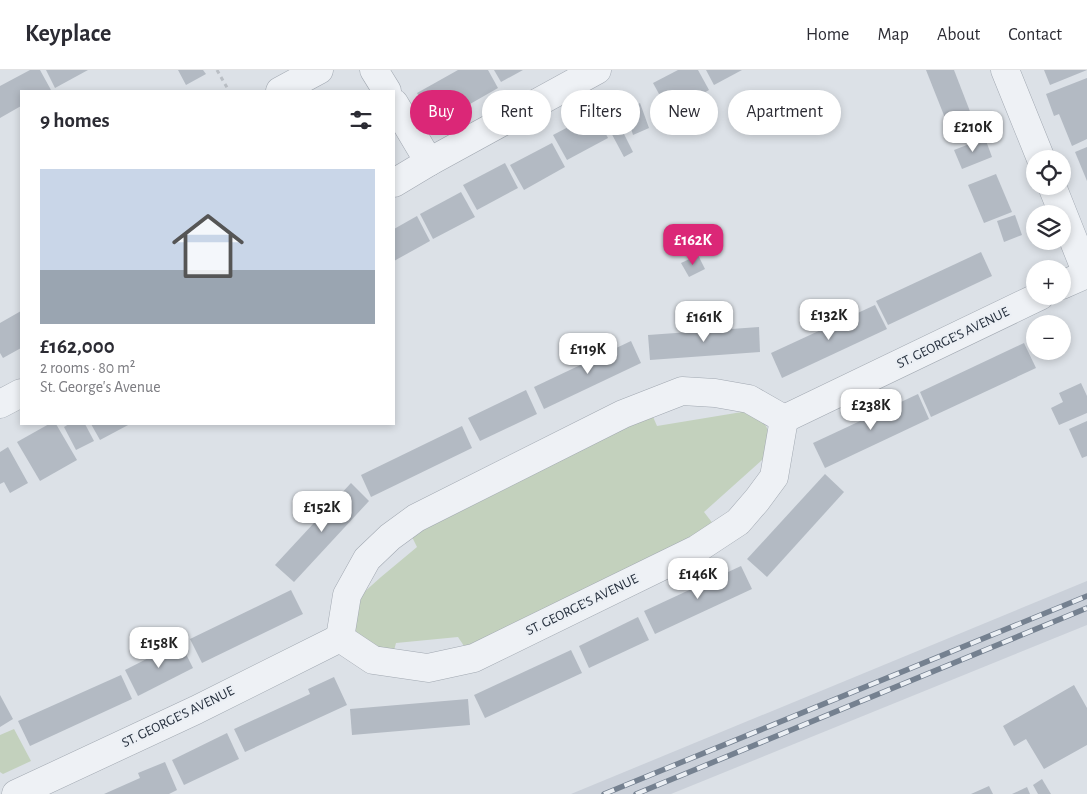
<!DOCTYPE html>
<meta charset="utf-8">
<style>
:root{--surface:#fff;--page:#f7f7f7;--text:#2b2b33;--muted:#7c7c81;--line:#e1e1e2;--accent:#db2777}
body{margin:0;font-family:"Alegreya Sans",sans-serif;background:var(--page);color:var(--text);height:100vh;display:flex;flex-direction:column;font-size:19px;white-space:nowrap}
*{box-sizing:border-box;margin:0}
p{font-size:16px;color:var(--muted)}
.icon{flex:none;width:28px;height:28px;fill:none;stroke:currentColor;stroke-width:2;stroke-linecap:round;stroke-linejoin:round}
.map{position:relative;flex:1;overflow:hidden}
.panel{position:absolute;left:20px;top:20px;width:375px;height:335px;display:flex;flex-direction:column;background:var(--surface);border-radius:0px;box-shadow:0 2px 8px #0003}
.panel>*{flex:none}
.guide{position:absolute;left:410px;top:20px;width:475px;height:45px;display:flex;gap:10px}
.buttons{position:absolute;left:1026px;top:80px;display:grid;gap:10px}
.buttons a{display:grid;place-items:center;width:45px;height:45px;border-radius:50%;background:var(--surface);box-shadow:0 2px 8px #0003;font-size:25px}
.price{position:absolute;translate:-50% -42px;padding:0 11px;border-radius:10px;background:#fff;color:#222;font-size:16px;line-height:32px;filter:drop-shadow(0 1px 2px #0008)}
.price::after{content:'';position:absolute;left:50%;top:30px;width:15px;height:11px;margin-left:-8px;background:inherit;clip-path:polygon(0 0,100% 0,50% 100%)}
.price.selected{background:var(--accent);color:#fff}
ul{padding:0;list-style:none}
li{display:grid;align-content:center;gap:10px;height:265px;padding:0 20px}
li+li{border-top:1px solid var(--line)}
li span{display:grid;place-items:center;height:155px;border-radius:0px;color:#555}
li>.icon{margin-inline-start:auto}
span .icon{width:90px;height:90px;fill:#fffc;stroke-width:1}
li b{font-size:21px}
h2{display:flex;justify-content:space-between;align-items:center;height:60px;padding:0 20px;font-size:21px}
.pill{padding:0 18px;border-radius:22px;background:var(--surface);box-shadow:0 2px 8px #0003;font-size:18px;line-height:45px}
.pill.selected{background:var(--accent);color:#fff}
header{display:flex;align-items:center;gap:30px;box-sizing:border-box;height:70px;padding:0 25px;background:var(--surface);border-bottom:1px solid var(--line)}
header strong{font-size:24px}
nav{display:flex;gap:28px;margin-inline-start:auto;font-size:18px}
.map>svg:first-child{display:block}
.built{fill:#cad0d9}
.green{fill:#c3d1bd}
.building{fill:#b3bac3}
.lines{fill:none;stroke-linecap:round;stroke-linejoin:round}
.minor-casing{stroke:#a1a8b1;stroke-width:29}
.path{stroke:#babfc5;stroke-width:3;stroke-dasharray:4 4;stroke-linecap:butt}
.minor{stroke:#eef1f5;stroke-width:28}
.rail-casing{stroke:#758190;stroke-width:5.5}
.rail{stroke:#ebeff4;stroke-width:4;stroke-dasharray:11;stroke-linecap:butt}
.labels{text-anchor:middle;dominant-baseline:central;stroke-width:4.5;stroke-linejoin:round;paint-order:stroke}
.street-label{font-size:14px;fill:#252f3d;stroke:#ebeff4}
</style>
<header>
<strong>Keyplace</strong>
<nav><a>Home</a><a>Map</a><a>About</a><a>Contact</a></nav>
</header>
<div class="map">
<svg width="1087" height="724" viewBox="0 0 1087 724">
<rect width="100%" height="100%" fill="#dce1e7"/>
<path class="built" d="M 1087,511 L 1087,555 L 671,724 L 571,724 Z"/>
<g class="green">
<path d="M 650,340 L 657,356 L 748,341 C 770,354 769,359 770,383 L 704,442 L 714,455 L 466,579 L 458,567 L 396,573 L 393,584 L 378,581 L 354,563 L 353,532 L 381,507 L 417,477 L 409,461 Z"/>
<path d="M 14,659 L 31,691 L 3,704 L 0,702 L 0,665 Z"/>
</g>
<g class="building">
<path d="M 30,0 L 40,0 L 51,20 L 21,21 L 21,36 L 0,48 L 0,16 Z"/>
<path d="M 46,0 L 88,0 L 55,18 Z"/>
<path d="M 178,0 L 203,0 L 206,4 L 186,15 Z"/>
<path d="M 458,0 L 488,0 L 498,18 L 435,54 L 417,23 Z"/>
<path d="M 494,0 L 523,0 L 501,12 Z"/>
<path d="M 678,0 L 698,0 L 709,20 L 669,42 L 653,13 Z"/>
<path d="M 706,0 L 742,0 L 714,15 Z"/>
<path d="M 926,0 L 954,0 L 971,44 L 947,53 Z"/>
<path d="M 1044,0 L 1087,0 L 1050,15 Z"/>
<path d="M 1087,8 L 1087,69 L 1072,76 L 1059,44 L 1054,46 L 1046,24 Z"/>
<path d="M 623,27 L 629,38 L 640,33 L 649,58 L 633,65 L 630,55 L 622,60 L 633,82 L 624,87 L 599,40 Z"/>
<path d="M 595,43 L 608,68 L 567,90 L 553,65 Z"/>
<path d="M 985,68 L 992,87 L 962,99 L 954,80 Z"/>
<path d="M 552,73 L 565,97 L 524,120 L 510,95 Z"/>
<path d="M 1087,77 L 1087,111 L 1075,82 Z"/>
<path d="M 505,93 L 518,118 L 477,140 L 463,115 Z"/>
<path d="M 996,104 L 1012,142 L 984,153 L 968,115 Z"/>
<path d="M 461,122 L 475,147 L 433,169 L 420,144 Z"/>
<path d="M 1015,145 L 1022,165 L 1004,172 L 997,151 Z"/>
<path d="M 417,146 L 430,171 L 394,191 L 394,159 Z"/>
<path d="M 981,182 L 992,206 L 888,255 L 876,231 Z"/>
<path d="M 698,185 L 705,199 L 689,207 L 681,193 Z"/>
<path d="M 875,235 L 887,259 L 782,308 L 771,283 Z"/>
<path d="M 21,241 L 21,278 L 3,288 L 0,283 L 0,253 Z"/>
<path d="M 759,257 L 760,282 L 650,290 L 648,265 Z"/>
<path d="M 631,271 L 641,293 L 544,339 L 534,317 Z"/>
<path d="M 1024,273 L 1036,298 L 931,347 L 920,322 Z"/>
<path d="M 1081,313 L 1087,326 L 1087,343 L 1059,355 L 1051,338 L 1063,332 L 1059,323 Z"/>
<path d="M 526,320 L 537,344 L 480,371 L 468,348 Z"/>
<path d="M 918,324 L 929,349 L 825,398 L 813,373 Z"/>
<path d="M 1087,351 L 1087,386 L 1082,388 L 1069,359 Z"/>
<path d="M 49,354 L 56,354 L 77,390 L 40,411 L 17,372 Z"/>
<path d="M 69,354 L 85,354 L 94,371 L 76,380 L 64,357 Z"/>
<path d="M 91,354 L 130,354 L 100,370 Z"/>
<path d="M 462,356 L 472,378 L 371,427 L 361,405 Z"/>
<path d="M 8,377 L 28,413 L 10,423 L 4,412 L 0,414 L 0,382 Z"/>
<path d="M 825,404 L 844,422 L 767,507 L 747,489 Z"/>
<path d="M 351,413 L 369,431 L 294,512 L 275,495 Z"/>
<path d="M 741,496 L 752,519 L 655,564 L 644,541 Z"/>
<path d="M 291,520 L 303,544 L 202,593 L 190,569 Z"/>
<path d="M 638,547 L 649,570 L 589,598 L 579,576 Z"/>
<path d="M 180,572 L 193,598 L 138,626 L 125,600 Z"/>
<path d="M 571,580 L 582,603 L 485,648 L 474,625 Z"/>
<path d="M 121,605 L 132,629 L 30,676 L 18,651 Z"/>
<path d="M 334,607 L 347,635 L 245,682 L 234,659 L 310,624 L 308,619 Z"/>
<path d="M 1074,615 L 1087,638 L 1087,675 L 1044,699 L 1026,669 L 1014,676 L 1003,656 Z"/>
<path d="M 0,625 L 13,649 L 0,657 Z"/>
<path d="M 468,629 L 470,655 L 352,665 L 350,639 Z"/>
<path d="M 227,663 L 239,689 L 184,715 L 172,690 Z"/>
<path d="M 165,692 L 177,720 L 169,724 L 104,724 L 140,708 L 138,703 Z"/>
<path d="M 1042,709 L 1051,724 L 1038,724 L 1033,715 Z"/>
<path d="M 989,716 L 993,724 L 971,724 Z"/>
<path d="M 1027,717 L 1030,724 L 1012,724 Z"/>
</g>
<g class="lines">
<defs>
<g id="minor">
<path d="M 374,0 L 387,21"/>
<path d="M 1005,0 L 1041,89"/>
<path d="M 280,21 L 319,0"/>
<path d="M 394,33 L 429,92"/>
<path d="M 394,113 L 429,92 L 597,0"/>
<path d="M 1052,116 L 1087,204"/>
<path d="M 1062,215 L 1087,204"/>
<path d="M 0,334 L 21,323"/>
<path d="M 784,349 L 1040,226"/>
<path d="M 340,568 L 373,590 L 428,598 L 474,588 L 697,479 L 738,452 L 757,430 L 774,407 L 784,349"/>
<path d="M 340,568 L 347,525 L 367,489 L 390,467 L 416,448 L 623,344 L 682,321 L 715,323 L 749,329 L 784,349"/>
<path d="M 16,724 L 196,640 L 340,568"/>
</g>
</defs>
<use href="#minor" class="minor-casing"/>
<path class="path" d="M 217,0 L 229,21"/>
<use href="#minor" class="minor"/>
<defs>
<g id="rail">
<path d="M 604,724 L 1087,526"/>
<path d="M 636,724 L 1087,538"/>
</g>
</defs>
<use href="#rail" class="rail-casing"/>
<use href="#rail" class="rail"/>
</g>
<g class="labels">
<g class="street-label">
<text transform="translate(953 268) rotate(-26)">ST. GEORGE'S AVENUE</text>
<text transform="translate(582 535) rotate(-26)">ST. GEORGE'S AVENUE</text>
<text transform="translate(178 647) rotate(-26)">ST. GEORGE'S AVENUE</text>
</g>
</g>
</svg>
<div class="buttons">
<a><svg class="icon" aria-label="locate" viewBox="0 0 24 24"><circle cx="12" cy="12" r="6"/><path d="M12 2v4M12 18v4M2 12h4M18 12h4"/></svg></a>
<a><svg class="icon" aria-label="layers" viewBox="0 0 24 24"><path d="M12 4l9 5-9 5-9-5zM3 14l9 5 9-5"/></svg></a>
<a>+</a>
<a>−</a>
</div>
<b class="price" style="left:973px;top:83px">£210K</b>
<b class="price selected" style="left:693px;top:196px">£162K</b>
<b class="price" style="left:829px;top:271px">£132K</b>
<b class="price" style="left:704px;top:273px">£161K</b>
<b class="price" style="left:588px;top:305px">£119K</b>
<b class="price" style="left:871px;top:361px">£238K</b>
<b class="price" style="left:322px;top:463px">£152K</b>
<b class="price" style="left:698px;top:530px">£146K</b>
<b class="price" style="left:159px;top:599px">£158K</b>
<div class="guide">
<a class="pill selected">Buy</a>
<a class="pill">Rent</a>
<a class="pill">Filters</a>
<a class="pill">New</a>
<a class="pill">Apartment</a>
</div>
<section class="panel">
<h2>9 homes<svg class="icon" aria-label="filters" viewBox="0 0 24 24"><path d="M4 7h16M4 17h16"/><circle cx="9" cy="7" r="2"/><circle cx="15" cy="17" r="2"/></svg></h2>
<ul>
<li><span style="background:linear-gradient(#c9d6e8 65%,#9aa5b1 0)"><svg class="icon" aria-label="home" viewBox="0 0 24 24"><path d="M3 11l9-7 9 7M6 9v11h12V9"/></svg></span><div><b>£162,000</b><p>2 rooms · 80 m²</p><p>St. George's Avenue</p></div></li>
</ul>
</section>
</div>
